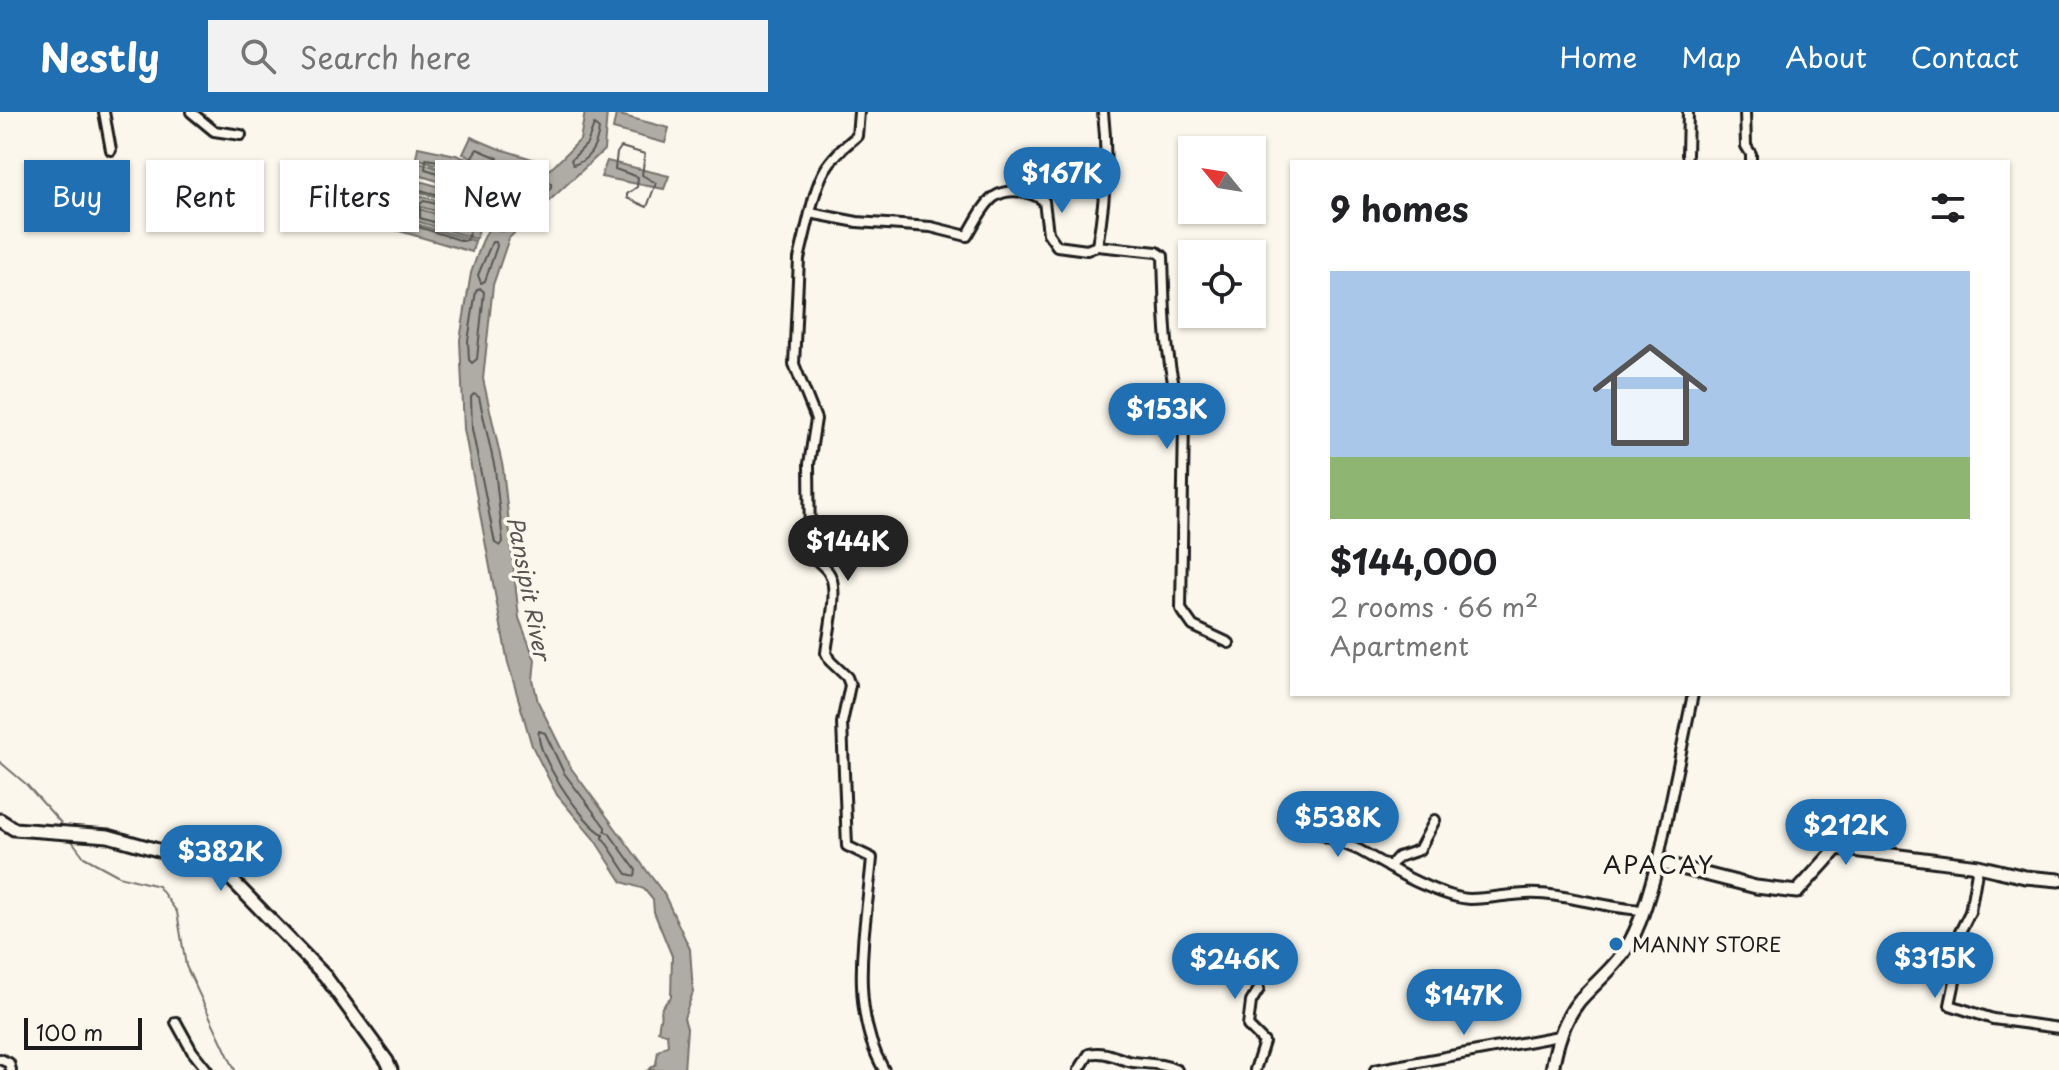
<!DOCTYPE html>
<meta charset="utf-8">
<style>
:root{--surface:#fff;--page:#f2f2f2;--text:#202124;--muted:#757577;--accent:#1f6fb2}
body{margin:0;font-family:"Playpen Sans",sans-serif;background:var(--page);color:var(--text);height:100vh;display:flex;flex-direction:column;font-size:30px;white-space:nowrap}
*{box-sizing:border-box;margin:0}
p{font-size:26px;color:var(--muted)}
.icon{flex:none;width:44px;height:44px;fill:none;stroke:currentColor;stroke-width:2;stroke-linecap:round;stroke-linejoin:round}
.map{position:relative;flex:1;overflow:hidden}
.details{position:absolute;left:1290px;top:48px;width:720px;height:536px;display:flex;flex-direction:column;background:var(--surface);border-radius:0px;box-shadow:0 2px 6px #0004}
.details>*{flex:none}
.guide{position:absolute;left:24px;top:48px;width:760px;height:72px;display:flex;gap:16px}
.needle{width:52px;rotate:300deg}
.buttons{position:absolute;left:1178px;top:24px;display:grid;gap:16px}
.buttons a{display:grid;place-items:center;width:88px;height:88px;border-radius:0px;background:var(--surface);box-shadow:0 2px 6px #0004;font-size:40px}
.scale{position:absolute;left:24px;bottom:20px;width:118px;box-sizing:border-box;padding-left:8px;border:4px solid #1c1c1c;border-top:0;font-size:22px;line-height:28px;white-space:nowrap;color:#1c1c1c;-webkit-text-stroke:6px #fbf7ec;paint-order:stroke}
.price{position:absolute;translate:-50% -68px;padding:0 18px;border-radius:28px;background:var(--accent);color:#fff;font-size:26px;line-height:52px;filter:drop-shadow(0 2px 4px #0008)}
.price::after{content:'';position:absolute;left:50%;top:48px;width:24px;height:18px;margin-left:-12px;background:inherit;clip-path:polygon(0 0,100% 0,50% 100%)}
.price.on{background:#222;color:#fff}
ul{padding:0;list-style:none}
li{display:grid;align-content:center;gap:16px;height:424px;padding:0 40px}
li span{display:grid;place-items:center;height:248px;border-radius:0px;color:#555}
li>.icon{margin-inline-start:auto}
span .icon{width:144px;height:144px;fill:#fffc;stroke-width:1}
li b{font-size:34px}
h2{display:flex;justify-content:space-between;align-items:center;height:96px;padding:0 40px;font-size:34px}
.tag{padding:0 28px;border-radius:0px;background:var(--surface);box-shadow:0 2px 6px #0004;font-size:28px;line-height:72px}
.tag.on{background:var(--accent);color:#fff}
header{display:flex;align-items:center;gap:48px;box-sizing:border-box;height:112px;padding:0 40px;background:var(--accent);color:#fff}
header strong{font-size:38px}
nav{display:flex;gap:44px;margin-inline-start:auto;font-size:28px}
.search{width:560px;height:72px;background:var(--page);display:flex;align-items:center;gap:20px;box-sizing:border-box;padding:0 28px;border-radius:0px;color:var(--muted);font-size:30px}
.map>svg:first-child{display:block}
.water{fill:#afaca5;stroke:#74726e;stroke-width:2}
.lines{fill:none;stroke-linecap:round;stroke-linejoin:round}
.shore{stroke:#575653;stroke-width:2}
.stream{stroke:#74726e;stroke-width:2}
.street-casing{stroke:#1c1c1c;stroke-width:14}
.secondary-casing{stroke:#1c1c1c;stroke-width:17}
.street{stroke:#fbf7ec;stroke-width:8}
.secondary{stroke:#fbf7ec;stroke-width:11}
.poi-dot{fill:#1f6fb2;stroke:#fbf7ec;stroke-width:3}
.labels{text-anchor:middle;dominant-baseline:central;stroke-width:7;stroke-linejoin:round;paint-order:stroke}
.poi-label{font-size:20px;fill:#1c1c1c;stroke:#fbf7ec;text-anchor:start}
.water-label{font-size:22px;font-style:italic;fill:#575653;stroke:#fbf7ec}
.quarter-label{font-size:24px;letter-spacing:2px;fill:#1c1c1c;stroke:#fbf7ec}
</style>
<header>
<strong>Nestly</strong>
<div class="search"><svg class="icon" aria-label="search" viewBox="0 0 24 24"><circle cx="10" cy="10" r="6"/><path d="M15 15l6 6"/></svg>Search here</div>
<nav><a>Home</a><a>Map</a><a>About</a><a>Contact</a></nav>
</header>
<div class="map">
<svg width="2059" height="958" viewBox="0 0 2059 958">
<rect width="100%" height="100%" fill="#fbf7ec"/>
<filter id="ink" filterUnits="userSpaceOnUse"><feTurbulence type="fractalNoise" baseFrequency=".0125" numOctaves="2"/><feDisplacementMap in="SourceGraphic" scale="16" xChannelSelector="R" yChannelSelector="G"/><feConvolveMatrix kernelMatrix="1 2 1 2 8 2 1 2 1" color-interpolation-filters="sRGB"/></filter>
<g filter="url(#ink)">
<g class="water">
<path d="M 585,0 L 607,0 L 604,38 L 509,126 L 493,173 L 483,267 L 503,356 L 519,506 L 535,548 L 533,568 L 538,590 L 571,656 L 664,782 L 690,837 L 693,880 L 684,906 L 687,916 L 684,958 L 648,958 L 656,952 L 658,939 L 668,933 L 667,922 L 658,919 L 662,895 L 671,885 L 672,844 L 654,800 L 653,788 L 644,777 L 622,770 L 594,727 L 557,683 L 532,634 L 508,551 L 464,317 L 460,228 L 471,161 L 482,130 L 495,103 L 514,81 L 554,54 L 580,28 Z"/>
<path d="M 616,2 L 669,16 L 665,31 L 613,17 Z"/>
<path d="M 471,25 L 497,36 L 545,51 L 522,63 L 463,42 Z"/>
<path d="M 418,35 L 456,43 L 507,62 L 503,74 L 416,46 Z"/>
<path d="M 415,49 L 502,76 L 498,88 L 412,61 Z"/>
<path d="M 607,49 L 669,64 L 664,77 L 601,65 Z"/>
<path d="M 405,65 L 494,90 L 489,100 L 402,75 Z"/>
<path d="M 401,79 L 487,102 L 482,112 L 400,89 Z"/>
<path d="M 402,92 L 480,115 L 476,127 L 400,104 Z"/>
<path d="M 399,107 L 475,129 L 472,140 L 396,118 Z"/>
</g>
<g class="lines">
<g class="shore">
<path d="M 594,13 L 599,17 C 597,33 590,48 573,53 L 571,48 L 587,32 Z"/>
<path d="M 621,35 L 645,42 L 642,63 L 656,71 L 647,95 L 627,86 L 627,82 L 637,75 L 638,65 L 615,57 L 617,41 Z"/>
<path d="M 477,37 L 498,46 L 494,58 L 497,67 L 493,78 L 473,109 L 467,128 L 463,129 L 409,112 L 409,84 L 412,76 L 459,88 C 470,86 473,76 464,69 L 425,57 L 426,47 L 463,53 L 469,49 Z"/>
<path d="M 546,69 L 551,71 L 551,76 L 504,119 L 499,119 C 499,97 529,80 546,69 Z"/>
<path d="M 424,89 L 464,99 L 465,102 L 461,115 L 457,117 L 420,106 L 420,92 Z"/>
<path d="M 492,130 L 496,130 L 497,134 L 485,169 L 481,171 L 478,163 Z"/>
<path d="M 480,176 L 484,180 L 477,247 L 472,251 L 469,248 L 468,229 L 476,179 Z"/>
<path d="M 474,282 L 479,285 L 495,357 L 503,430 L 500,434 L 495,431 L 472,317 L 471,285 Z"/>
<path d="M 539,619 L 545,621 L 564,661 L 605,715 L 605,720 L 609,721 L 636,758 L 635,764 L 627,762 L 603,726 L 603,722 C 583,712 534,641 539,619 Z"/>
</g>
<g class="stream">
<path d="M 0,650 L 26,672 L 61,711"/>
<path d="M 72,729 L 84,745 L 119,764 L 158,774 L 177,800 L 186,854 L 235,958"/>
</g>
<defs>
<g id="street">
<path d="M 104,0 L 111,38"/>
<path d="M 191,0 L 214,19 L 241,23"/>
<path d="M 1745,0 L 1746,34 L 1751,42 L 1751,50"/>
<path d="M 1687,43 L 1688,0"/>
<path d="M 810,101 C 819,62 826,49 857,24 L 859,0"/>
<path d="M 1097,134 L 1157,140 L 1163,144 C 1165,200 1164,255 1184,308 L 1181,497 L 1193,514 L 1229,531"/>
<path d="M 1284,707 L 1359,738 L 1389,755"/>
<path d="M 1435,708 L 1419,738 L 1398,745 L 1389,755 C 1408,767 1448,786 1470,787 C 1493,787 1517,780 1539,782 C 1575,784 1608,797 1644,798"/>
<path d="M 1658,750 L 1693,582"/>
<path d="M 1978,754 L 1970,800 L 1959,822 L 1958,855 L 1950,893 L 1993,907 L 2059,916"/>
<path d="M 176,910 L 192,939 L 207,958"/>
<path d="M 0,947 L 9,951 L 11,958"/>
<path d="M 884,958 C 847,894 866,816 872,746 L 847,734 L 842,611 L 850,573 L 847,565 L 830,549 L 826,541 C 828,522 839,479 830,463 C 825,452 814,450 810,438 L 809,352 L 816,307 L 794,252 L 799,147 L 810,101 L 857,110 L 931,115 L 967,124 C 974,113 983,93 994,85 C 1008,75 1032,79 1044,89 L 1048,121 L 1057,134 L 1087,138 L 1097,134 C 1105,91 1108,44 1103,0"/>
<path d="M 1079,958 L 1089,942 C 1107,938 1116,947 1133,950 C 1149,952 1162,951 1177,958"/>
<path d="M 1255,958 L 1264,930 L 1248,914 L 1251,890 L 1259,877"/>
<path d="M 1375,958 L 1559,924"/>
</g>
<g id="secondary">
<path d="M 0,708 L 14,717 L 108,724 L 165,740 L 228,764 L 325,864 L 387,949 L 391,958"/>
<path d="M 1552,958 C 1556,933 1563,909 1579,889 C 1591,875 1606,863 1618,848 C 1640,821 1648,784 1658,750 L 1756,775 L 1797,780 L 1837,736 L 1978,754 L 2025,765 L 2059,768"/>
</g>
</defs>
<use href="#street" class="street-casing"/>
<use href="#secondary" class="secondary-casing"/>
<use href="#street" class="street"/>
<use href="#secondary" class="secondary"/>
</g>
</g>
<circle class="poi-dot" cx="1616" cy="832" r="8"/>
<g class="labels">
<g class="poi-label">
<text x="1632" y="832">MANNY STORE</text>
</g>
<g class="water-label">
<text transform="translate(530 476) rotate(79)">Pansipit River</text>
</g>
<g class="quarter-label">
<text x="1659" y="752">APACAY</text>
</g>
</g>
</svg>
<div class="buttons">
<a><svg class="needle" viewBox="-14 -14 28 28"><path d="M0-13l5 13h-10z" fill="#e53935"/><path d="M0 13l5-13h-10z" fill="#757577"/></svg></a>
<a><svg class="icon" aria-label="locate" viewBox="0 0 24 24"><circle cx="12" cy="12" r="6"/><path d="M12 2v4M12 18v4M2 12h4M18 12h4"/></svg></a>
</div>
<div class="scale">100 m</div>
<b class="price" style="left:1062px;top:103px">$167K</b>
<b class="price" style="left:1167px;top:339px">$153K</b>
<b class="price on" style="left:848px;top:471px">$144K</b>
<b class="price" style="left:1338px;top:747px">$538K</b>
<b class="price" style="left:1846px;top:755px">$212K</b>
<b class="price" style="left:221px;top:781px">$382K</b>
<b class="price" style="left:1935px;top:888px">$315K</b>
<b class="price" style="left:1235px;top:889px">$246K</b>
<b class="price" style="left:1464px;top:925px">$147K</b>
<div class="guide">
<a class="tag on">Buy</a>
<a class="tag">Rent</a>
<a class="tag">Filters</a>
<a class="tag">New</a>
</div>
<section class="details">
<h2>9 homes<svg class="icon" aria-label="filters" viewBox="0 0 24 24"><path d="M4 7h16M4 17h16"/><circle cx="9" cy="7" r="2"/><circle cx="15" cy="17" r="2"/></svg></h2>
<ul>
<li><span style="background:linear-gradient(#a9c7e8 75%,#8fb573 0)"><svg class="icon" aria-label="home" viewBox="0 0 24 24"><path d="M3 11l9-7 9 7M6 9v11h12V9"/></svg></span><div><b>$144,000</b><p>2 rooms · 66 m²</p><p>Apartment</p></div></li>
</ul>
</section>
</div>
